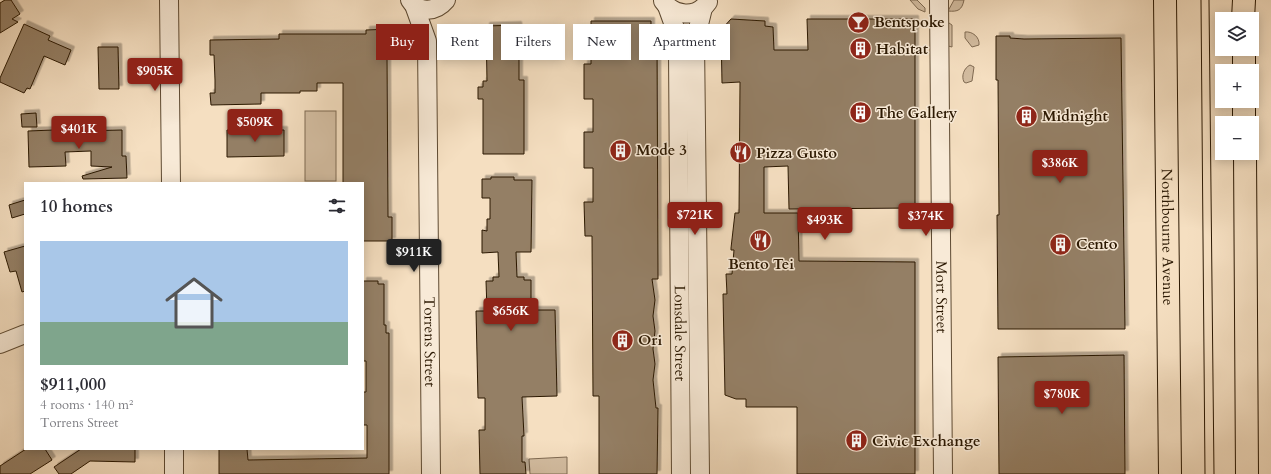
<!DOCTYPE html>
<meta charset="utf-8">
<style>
:root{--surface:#fff;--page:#f2f2f3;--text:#2b2b33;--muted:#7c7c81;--accent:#8f2418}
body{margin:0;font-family:Cardo,serif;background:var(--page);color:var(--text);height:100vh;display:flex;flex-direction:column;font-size:15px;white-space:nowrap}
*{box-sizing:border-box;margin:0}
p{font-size:13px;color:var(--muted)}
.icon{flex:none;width:22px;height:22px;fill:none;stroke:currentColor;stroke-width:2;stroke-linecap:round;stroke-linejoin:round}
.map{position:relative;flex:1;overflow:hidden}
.drawer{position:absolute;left:24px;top:182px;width:340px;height:268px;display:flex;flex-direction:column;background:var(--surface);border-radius:0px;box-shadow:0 2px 10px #0003}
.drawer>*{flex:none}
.guide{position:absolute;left:376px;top:24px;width:380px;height:36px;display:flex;gap:8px}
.tools{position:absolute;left:1215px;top:12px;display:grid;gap:8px}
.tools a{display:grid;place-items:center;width:44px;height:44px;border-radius:0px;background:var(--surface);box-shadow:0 2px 10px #0003;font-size:20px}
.price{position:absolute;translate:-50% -34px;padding:0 9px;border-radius:4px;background:var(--accent);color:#fff;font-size:13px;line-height:26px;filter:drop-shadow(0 1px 2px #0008)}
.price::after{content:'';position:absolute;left:50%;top:24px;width:12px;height:9px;margin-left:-6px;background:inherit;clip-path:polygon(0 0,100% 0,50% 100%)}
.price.current{background:#222;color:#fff}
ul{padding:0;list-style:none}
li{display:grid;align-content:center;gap:8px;height:212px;padding:0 16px}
li span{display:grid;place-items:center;height:124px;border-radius:0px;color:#555}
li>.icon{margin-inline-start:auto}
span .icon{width:72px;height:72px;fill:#fffc;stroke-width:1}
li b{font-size:17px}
h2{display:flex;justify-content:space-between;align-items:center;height:48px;padding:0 16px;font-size:17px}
.chip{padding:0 14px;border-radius:0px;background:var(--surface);box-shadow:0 2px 10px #0003;font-size:14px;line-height:36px}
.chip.current{background:var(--accent);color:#fff}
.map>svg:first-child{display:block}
.green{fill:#d3bda1;stroke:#7f6a52}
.building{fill:#947f65;stroke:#2b1802;filter:url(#shadow)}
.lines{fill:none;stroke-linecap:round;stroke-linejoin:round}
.minor-casing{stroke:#5e4a32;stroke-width:20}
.highway-casing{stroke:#2b1802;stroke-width:24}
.minor{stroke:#f8ead7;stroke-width:18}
.highway{stroke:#f5dfc1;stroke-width:22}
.tram{stroke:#2b1802;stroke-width:1}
.labels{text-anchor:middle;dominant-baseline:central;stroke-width:3;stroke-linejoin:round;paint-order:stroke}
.poi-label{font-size:15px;font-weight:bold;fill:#2b1802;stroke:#f8ead7;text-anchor:start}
.street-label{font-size:15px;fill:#2b1802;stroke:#f8ead7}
</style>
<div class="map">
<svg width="1271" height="474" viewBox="0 0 1271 474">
<defs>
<filter id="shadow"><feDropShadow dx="3.5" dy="-3.5" stdDeviation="0" flood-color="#0004"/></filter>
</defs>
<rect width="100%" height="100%" fill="#f5dfc1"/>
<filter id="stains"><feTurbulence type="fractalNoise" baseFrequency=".005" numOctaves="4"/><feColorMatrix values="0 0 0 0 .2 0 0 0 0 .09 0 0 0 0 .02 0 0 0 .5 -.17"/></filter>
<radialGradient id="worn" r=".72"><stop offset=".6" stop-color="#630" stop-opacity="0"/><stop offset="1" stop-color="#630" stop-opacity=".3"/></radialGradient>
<g class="green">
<path d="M 910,0 L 917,0 L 925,8 L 925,12 L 918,9 Z"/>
<path d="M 954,0 L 964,0 C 962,10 958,12 948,11 Z"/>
<path d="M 946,21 L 952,25 L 952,47 L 948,46 Z"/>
<path d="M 965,32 C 972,31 980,37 979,45 L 972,47 L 965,38 Z"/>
<path d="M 970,65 L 974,67 L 972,81 L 966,83 L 964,82 C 961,76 964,68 970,65 Z"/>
<rect x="305" y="111" width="31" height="70"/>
<path d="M 567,457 L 567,474 L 530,474 L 529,459 Z"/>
</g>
<g class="building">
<path d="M 5,0 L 11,0 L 20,14 L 12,19 L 18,22 L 0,33 L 0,3 Z"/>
<path d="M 731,19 L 765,21 L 765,26 L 773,27 L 774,50 L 808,50 L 807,19 L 915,19 L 915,208 L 789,209 L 788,166 L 764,167 L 764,213 L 798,213 L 799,261 L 915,262 L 915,474 L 797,474 L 797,407 L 746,407 L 746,399 L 736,399 L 725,395 L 723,294 L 727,294 L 726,274 L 732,274 L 734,250 L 731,250 L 731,248 L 735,213 L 739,213 L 740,82 L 722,83 L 721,30 Z"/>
<path d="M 591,21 L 651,21 L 651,37 L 657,37 L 658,279 L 652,279 L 655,300 L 653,316 L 655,331 L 653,349 L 655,364 L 653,380 L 656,408 L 658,408 L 657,474 L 599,474 L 599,396 L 593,396 L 592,236 L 585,236 L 584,202 L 593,202 L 593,168 L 584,168 L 584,132 L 593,132 L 593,99 L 584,99 L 584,64 L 591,64 Z"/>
<path d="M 24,24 L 50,36 L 48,40 L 71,50 L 65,65 L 44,56 L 30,89 L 27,88 L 24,93 L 0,82 L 0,78 Z"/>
<path d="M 518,25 L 521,52 L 519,52 L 519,80 L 524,80 L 524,154 L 483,154 L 483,99 L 478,99 L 478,87 L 483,87 L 483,81 L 487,81 L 486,26 Z"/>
<path d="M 391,29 L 392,55 L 387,56 L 388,217 L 392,217 L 392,241 L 363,241 L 363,183 L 343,183 L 343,83 L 317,83 L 317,91 L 300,91 L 300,93 L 261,93 L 261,104 L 211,105 L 210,93 L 215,93 L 215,80 L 214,55 L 210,55 L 210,40 L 279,39 L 279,34 L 366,34 L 366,30 Z"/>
<path d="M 996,36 L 1010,36 L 1010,38 L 1024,39 L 1121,38 L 1125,329 L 998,329 L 997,215 L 999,215 L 998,80 L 996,80 Z"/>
<path d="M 98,47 L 118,47 L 119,89 L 99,89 Z"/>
<path d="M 36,113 L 37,127 L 22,127 L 21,114 Z"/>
<path d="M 80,129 L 80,131 L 122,130 L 122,156 L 126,156 L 127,178 L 83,179 L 82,176 L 112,167 L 91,166 L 91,151 L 65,152 L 66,166 L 29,167 L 28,131 Z"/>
<path d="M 227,130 L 284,130 L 284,156 L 227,157 Z"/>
<path d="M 491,177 L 514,177 L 514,180 L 532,180 L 531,252 L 516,252 L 517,277 L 524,277 L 524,280 L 531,280 L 531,310 L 555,310 L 557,396 L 522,397 L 524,436 L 522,436 L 522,462 L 525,462 L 526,474 L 480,474 L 479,430 L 485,430 L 485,398 L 478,398 L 476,311 L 487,311 L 486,281 L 493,281 L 493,277 L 499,277 L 498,252 L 482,253 L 482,230 L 487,231 L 487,219 L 490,219 L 490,198 L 482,198 L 482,179 L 491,179 Z"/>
<path d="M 25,200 L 25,214 L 12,218 L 9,205 Z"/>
<path d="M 25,246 L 25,291 L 22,292 L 16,271 L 10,272 L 4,252 Z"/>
<path d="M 363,281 L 378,281 L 378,284 L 384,284 L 384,325 L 386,325 L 386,333 L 389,333 L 389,474 L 219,474 L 219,449 L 247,449 L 248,460 L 367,458 L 367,425 L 363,425 L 363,392 L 366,392 L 366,361 L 363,361 Z"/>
<path d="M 1124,355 L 1125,474 L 999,474 L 998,357 Z"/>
<path d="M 26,449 L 45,449 L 52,460 L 30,474 L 0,474 L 0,466 Z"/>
<path d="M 81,449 L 135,449 L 135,462 L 90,461 L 71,474 L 59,474 L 54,467 Z"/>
</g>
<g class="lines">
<defs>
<g id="minor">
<path d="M 169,0 L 171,183"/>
<path d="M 410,0 C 419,14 436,12 446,0"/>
<path id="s1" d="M 939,0 L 943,474"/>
<path d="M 663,1 C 674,16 696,19 708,2"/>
<path id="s2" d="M 414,5 L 427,41 L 431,474"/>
<path id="s3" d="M 667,6 L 676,31 L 678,53 L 681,474"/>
<path d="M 0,344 L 25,334"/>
<path d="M 174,449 L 174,474"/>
<path d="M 700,474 L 695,41 L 703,8"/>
</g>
<g id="highway">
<path id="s4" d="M 1165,0 L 1170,474"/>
<path d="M 1243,19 L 1244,0"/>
<path d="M 1244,49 L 1244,71"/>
<path d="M 1244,101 L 1244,123"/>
<path d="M 1245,153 L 1247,474"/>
</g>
</defs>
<use href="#minor" class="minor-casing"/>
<use href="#highway" class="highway-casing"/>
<use href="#minor" class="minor"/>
<use href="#highway" class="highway"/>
<g class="tram">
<path d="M 1201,0 L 1205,474"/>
<path d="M 1209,0 L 1214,474"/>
</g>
</g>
<defs>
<symbol id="bar-disc" viewBox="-11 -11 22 22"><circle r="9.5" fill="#8f2418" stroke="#f8ead7"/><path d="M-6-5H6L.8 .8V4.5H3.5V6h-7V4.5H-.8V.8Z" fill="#fff"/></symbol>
<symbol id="building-disc" viewBox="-11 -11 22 22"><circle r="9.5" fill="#8f2418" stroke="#f8ead7"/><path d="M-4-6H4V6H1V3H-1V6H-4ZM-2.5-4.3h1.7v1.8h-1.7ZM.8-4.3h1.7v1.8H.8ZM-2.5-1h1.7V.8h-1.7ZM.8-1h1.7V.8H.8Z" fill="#fff"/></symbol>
<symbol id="restaurant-disc" viewBox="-11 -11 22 22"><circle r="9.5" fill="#8f2418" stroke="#f8ead7"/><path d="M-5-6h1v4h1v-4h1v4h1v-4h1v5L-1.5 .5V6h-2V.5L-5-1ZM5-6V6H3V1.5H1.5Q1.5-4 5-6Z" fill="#fff"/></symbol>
</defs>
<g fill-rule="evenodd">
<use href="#bar-disc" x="846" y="10" width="25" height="25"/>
<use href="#building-disc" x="848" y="36" width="25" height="25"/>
<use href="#building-disc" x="848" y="100" width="25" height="25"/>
<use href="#building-disc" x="1014" y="104" width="25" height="25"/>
<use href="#building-disc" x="608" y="138" width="25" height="25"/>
<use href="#restaurant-disc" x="728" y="140" width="25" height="25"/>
<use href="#restaurant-disc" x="748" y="228" width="25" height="25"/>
<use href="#building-disc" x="1048" y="232" width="25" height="25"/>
<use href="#building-disc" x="610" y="328" width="25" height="25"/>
<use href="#building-disc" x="844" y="428" width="25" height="25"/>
</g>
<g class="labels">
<g class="poi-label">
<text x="874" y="22">Bentspoke</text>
<text x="876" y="49">Habitat</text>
<text x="876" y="113">The Gallery</text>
<text x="1042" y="116">Midnight</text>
<text x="636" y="150">Mode 3</text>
<text x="756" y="153">Pizza Gusto</text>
<text x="1076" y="244">Cento</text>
<text x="761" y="264" text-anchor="middle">Bento Tei</text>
<text x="638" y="340">Ori</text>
<text x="872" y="441">Civic Exchange</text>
</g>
<g class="street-label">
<text stroke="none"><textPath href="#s4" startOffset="237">Northbourne Avenue</textPath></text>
<text stroke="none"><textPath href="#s1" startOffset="297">Mort Street</textPath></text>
<text stroke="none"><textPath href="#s3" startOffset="329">Lonsdale Street</textPath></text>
<text stroke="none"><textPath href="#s2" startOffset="339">Torrens Street</textPath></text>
</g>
</g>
<rect width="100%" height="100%" filter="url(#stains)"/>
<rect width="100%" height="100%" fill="url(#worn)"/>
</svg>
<div class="tools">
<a><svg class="icon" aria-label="layers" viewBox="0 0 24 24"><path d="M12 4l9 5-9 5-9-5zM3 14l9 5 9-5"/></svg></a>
<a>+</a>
<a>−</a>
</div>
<b class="price" style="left:155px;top:92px">$905K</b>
<b class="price" style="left:255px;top:143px">$509K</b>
<b class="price" style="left:79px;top:150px">$401K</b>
<b class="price" style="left:1060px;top:184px">$386K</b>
<b class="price" style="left:695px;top:236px">$721K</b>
<b class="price" style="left:926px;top:237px">$374K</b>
<b class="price" style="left:825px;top:241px">$493K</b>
<b class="price current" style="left:414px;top:273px">$911K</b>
<b class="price" style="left:511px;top:332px">$656K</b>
<b class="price" style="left:1062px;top:415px">$780K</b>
<div class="guide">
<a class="chip current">Buy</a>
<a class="chip">Rent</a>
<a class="chip">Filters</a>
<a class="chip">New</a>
<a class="chip">Apartment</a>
</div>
<section class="drawer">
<h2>10 homes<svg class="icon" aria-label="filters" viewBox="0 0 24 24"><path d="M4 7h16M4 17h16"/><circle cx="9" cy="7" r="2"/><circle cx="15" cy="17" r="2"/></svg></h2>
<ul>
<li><span style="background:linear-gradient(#a9c7e8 65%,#7fa58c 0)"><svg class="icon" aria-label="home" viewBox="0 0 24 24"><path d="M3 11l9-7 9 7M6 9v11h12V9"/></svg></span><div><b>$911,000</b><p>4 rooms · 140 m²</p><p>Torrens Street</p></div></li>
</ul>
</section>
</div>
